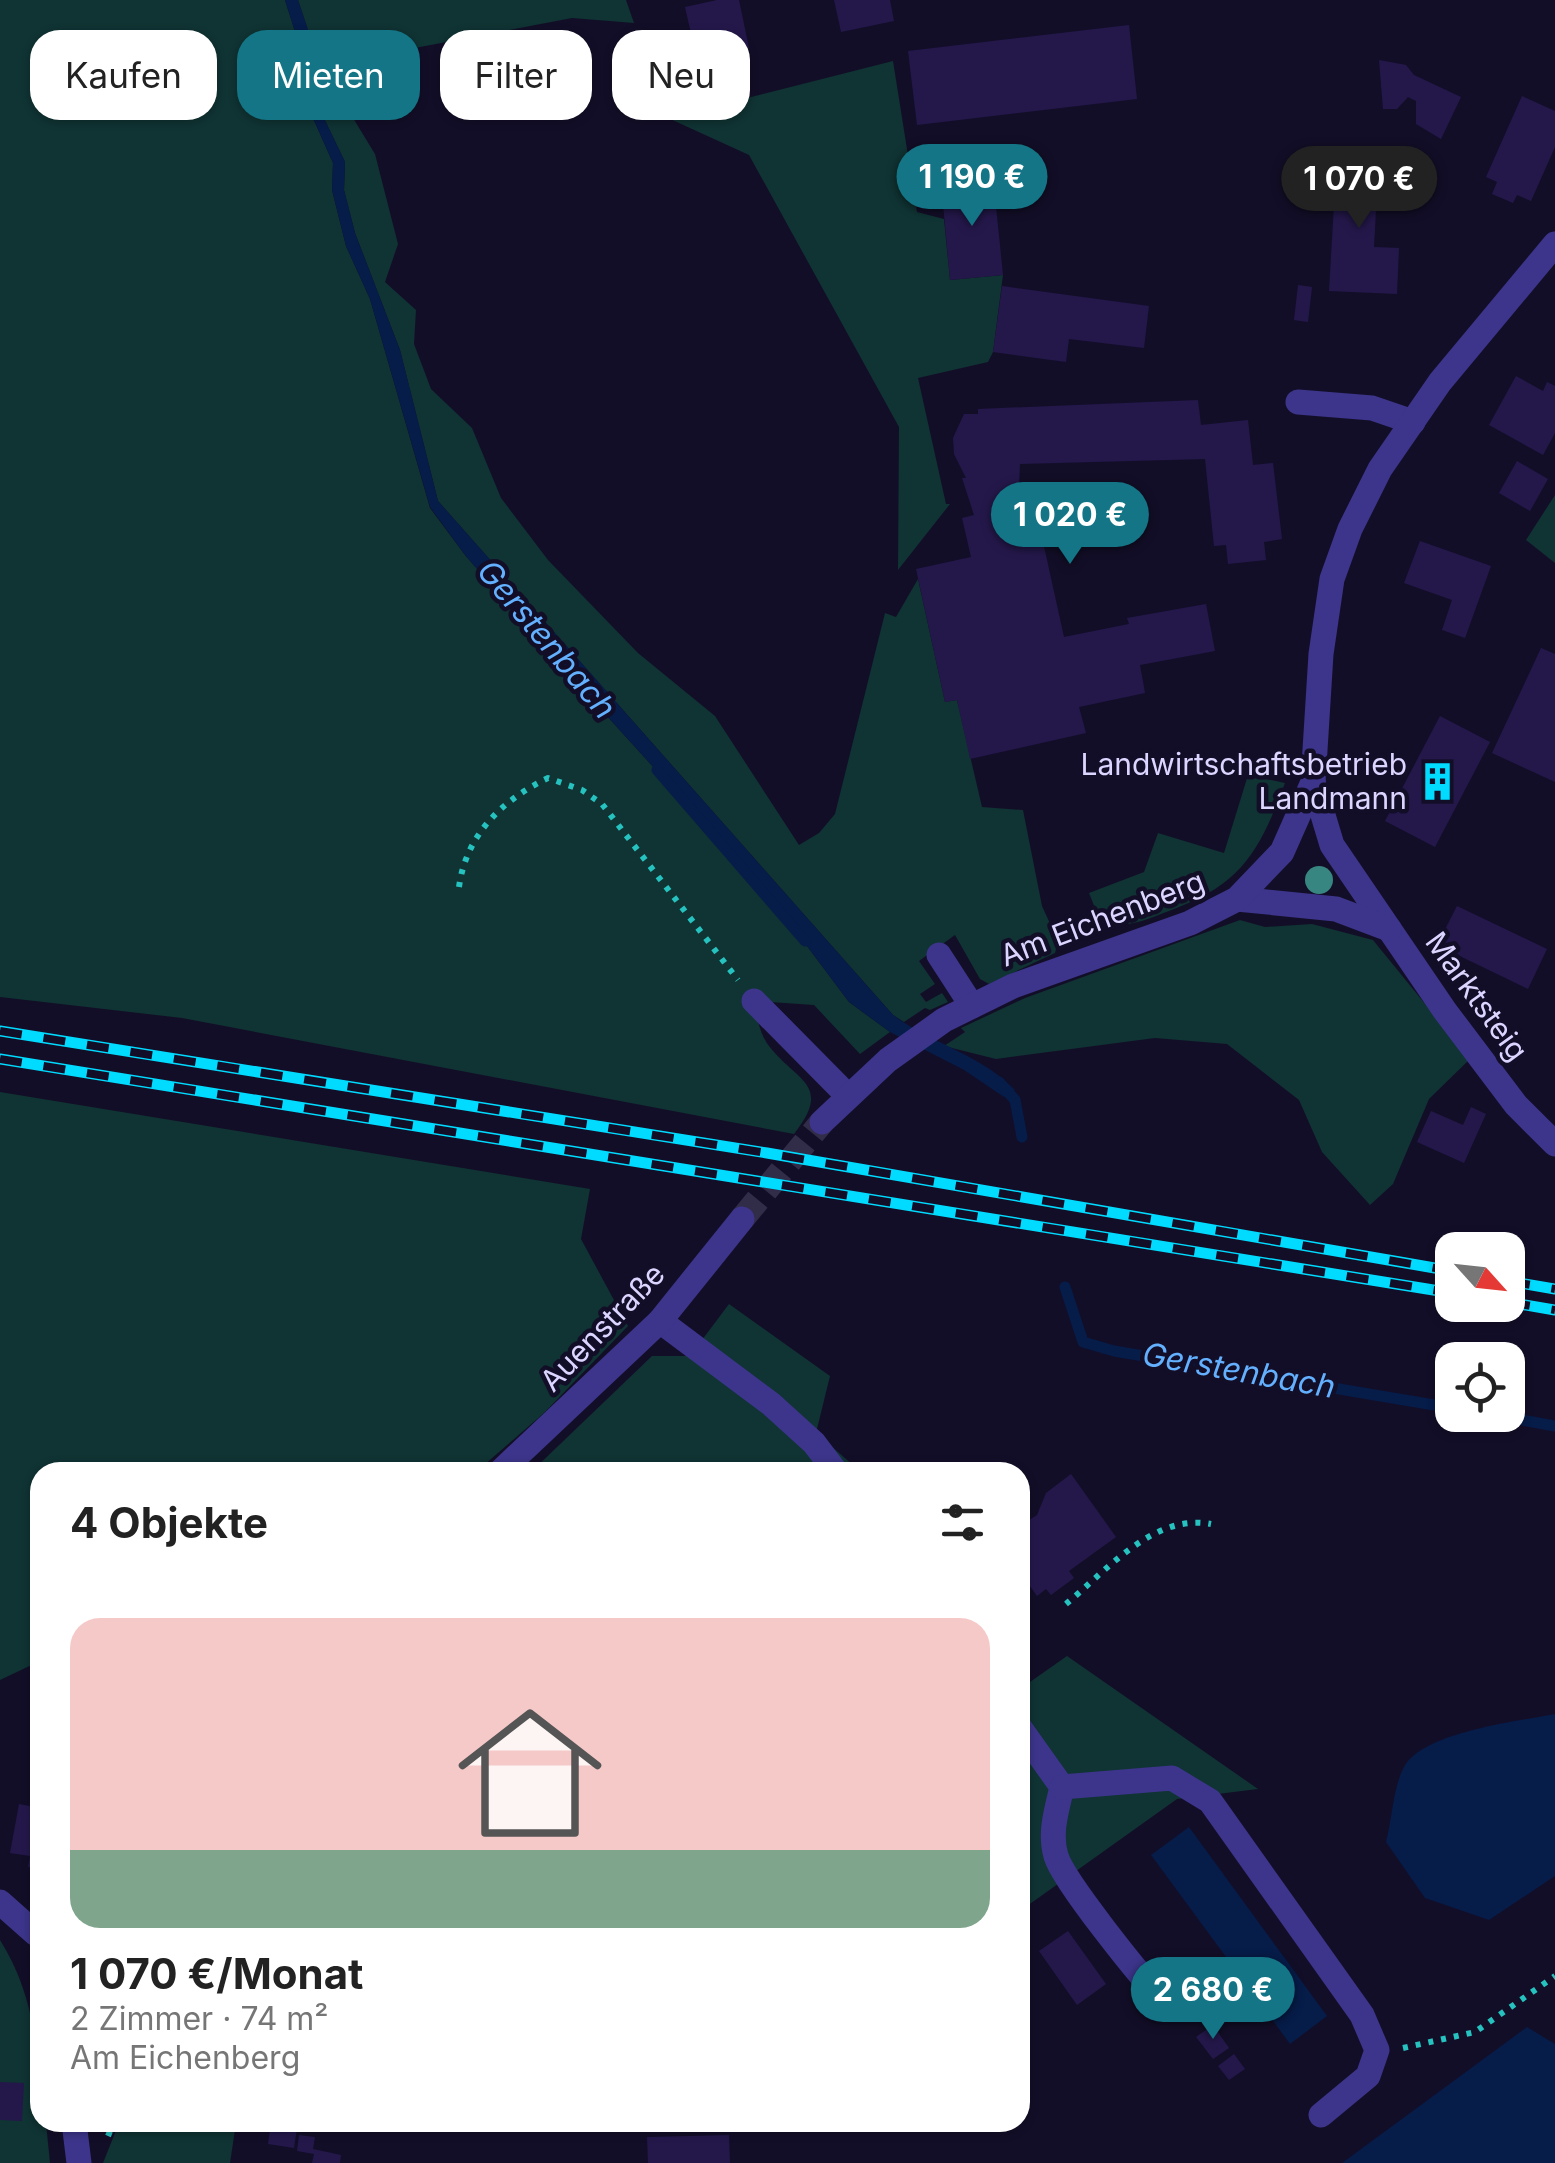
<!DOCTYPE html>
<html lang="de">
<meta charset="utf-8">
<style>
:root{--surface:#fff;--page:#f6f6f6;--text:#222;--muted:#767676;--line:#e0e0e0;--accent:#137585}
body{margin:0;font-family:Inter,sans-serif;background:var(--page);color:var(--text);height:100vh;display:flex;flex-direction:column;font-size:38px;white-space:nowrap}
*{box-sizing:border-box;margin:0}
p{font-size:32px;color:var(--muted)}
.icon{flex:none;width:55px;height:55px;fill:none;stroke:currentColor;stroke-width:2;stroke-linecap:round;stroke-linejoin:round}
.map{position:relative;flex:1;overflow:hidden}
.drawer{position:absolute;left:30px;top:1462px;width:1000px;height:670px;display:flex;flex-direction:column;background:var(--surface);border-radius:30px;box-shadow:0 2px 8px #0004}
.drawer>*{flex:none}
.top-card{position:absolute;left:30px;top:30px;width:1000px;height:90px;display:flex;gap:20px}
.needle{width:65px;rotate:117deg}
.tools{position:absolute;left:1435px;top:1232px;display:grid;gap:20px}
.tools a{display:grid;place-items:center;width:90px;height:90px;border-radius:20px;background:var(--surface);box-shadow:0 2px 8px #0004;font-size:50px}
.price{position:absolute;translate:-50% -85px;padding:0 22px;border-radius:35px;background:var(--accent);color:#fff;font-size:32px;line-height:65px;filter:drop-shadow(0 2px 5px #0008)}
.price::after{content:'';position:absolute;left:50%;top:60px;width:30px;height:22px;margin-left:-15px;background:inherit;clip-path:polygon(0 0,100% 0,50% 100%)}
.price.current{background:#222;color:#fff}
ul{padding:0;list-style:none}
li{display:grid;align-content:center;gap:20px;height:530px;padding:0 40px}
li+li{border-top:2px solid var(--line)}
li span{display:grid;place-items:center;height:310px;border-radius:30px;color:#555}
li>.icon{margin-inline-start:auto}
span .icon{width:180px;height:180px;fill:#fffc;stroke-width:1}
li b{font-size:42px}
h2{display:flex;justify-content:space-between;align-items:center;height:120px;padding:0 40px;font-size:42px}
.chip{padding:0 35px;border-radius:30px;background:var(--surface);box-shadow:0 2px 8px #0004;font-size:35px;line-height:90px}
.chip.current{background:var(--accent);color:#fff}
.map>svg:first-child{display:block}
.green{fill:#103333}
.water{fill:#061c49}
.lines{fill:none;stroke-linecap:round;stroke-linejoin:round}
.stream{stroke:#061c49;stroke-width:11}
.building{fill:#24184b}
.minor-tunnel{stroke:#312c48;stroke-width:25;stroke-dasharray:25 12;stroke-linecap:butt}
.path{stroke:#26c2bf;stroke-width:6;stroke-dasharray:5 8;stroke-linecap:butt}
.minor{stroke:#3c358b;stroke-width:25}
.rail-casing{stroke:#01dbff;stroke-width:11}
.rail{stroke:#130e28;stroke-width:8;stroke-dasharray:22;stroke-linecap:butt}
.tree{fill:#388681}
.labels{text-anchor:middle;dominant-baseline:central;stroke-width:9;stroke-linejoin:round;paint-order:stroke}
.poi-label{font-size:30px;fill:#dbd5ff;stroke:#130e28;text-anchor:end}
.street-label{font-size:30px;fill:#dbd5ff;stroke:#130e28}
.water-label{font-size:32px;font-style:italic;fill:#63b0ff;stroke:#130e28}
</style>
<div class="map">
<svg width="1555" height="2163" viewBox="0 0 1555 2163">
<rect width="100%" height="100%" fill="#130e28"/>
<g class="green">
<path d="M 0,0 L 285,0 L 305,63 L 309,109 L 333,163 L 332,190 L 346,246 L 370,299 L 430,508 L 465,555 L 557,661 L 765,890 L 849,1002 L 890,1032 L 860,1054 L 814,1005 L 754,1001 C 757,1017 759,1033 769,1046 C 797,1082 833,1084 794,1134 L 182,1018 L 0,997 Z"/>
<path d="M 298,0 L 626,0 L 634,23 L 572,18 L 337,63 L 339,95 L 375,154 L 398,244 L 385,282 L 416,310 L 414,344 L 431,389 L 472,428 L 501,498 L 548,560 L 638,653 L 715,716 L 799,845 L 819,833 L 835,814 L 885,613 L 896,617 L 918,579 L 945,702 L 957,700 L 982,807 L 1023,810 L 1042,906 L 1058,941 L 1055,953 L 989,984 L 980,979 L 955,935 L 919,961 L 935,984 L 920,994 L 926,1002 L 942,993 L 948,1002 L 930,1010 L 925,1008 L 904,1022 L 893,1015 L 438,501 L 400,350 L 355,233 L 344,190 L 345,162 L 319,108 L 318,60 Z"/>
<path d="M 893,61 L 917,212 L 944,219 L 950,280 L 1003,275 L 993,352 L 988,362 L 918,378 L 946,504 L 950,504 L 898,570 L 899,427 L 749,155 L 668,118 Z"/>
<path d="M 1555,495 L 1555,563 L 1526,540 Z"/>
<path d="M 1248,775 L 1285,783 C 1259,853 1241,885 1169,911 C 1142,921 1130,928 1101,923 L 1089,893 L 1144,872 L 1158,833 L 1224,853 Z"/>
<path d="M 1240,920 L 1265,927 L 1312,924 L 1373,940 L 1470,1059 L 1429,1099 L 1393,1184 L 1370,1205 L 1322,1152 L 1299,1100 L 1227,1044 L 1155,1038 L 996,1059 L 944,1046 L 965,1032 L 961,1028 L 1025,998 Z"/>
<path d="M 0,1092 L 590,1189 L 581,1239 L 628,1326 L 544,1413 L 476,1472 L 40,1472 L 40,1661 L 0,1680 Z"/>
<path d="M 729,1304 L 830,1376 L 816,1433 L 861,1472 L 531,1472 L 652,1356 L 690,1356 Z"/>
<path d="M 1067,1656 L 1258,1789 L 1177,1799 L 1020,1911 L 1020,1689 Z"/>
<path d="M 0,1940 C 35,1995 40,2058 40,2122 L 46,2123 L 50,2163 L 0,2163 Z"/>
<path d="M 119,2123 L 236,2123 L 230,2163 L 103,2163 Z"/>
</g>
<g class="water">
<path d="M 285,0 L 298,0 L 318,60 L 319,108 L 345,162 L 344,190 L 355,233 L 400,350 L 438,501 L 893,1015 C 931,1043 983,1056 1015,1090 L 1004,1097 L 964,1070 L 890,1032 L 849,1002 L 765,890 L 557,661 L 465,555 L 430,507 L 370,299 L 346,246 L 332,190 L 333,163 L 309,109 L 305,63 Z"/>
<path d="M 1555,1714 L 1555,1876 L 1489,1920 L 1425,1898 L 1386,1842 C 1392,1820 1393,1787 1404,1767 C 1423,1732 1519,1721 1555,1714 Z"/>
<path d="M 1189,1827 L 1327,2016 L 1290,2044 L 1151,1855 Z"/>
<path d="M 1527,2027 L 1555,2044 L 1555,2163 L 1342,2163 Z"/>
</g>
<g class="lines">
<g class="stream">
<path d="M 657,770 L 805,941"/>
<path d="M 999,1082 L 1015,1100 L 1022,1137"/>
<path d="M 1065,1287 L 1083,1342 L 1114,1351 L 1452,1408"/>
<path d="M 1494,1415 L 1555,1426"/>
</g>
</g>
<g class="building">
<path d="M 717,0 L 739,0 L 749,48 L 697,60 L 685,7 Z"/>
<path d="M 834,0 L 890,0 L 894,21 L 841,32 Z"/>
<path d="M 1129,25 L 1137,99 L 917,125 L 908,51 Z"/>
<path d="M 1379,60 L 1406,65 L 1414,75 L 1461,97 L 1441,139 L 1416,124 L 1416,101 L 1408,97 L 1397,109 L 1383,109 Z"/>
<path d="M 1522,96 L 1555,111 L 1555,147 L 1531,201 L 1517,195 L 1513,203 L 1492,194 L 1497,182 L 1486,177 Z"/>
<path d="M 1337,153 L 1379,155 L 1374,247 L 1399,248 L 1397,294 L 1329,291 Z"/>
<path d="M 993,177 L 1003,275 L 950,280 L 941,182 Z"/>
<path d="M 1298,285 L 1312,287 L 1308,322 L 1294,320 Z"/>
<path d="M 1002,286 L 1149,306 L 1144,348 L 1069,339 L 1066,362 L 993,352 Z"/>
<path d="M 1516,376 L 1543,391 L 1547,382 L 1555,386 L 1555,433 L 1543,455 L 1489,425 Z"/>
<path d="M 1198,400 L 1201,425 L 1248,420 L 1253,465 L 1273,463 L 1282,539 L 1264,542 L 1266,560 L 1228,564 L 1226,545 L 1214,546 L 1205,459 L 1020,464 L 1019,488 L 1023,504 L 1034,501 L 1064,637 L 1129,624 L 1127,618 L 1206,604 L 1215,651 L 1140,665 L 1145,693 L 1079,707 L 1086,733 L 970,759 L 957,700 L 945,702 L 916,569 L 971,557 L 962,518 L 974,515 L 962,478 L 966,478 L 954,454 L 953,438 L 964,414 L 978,414 L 978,409 Z"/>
<path d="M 1517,461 L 1548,479 L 1530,511 L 1499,493 Z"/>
<path d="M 1420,541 L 1491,566 L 1465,638 L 1442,630 L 1452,600 L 1404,583 Z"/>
<path d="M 1541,648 L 1555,654 L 1555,782 L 1492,753 Z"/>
<path d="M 1440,716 L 1490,742 L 1435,847 L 1385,821 Z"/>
<path d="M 1457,906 L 1547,949 L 1528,989 L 1437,945 Z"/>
<path d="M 1471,1107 L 1486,1114 L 1464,1163 L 1417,1142 L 1431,1111 L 1463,1125 Z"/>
<path d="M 1071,1474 L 1116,1537 L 1069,1571 L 1074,1578 L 1051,1595 L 1046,1589 L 1037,1596 L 1020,1572 L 1020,1541 L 1028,1536 L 1020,1526 L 1037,1515 L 1046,1493 Z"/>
<path d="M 19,1804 L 40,1808 L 40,1869 L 28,1867 L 30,1856 L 10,1853 Z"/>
<path d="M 1068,1931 L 1106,1984 L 1077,2005 L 1039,1951 Z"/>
<path d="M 1213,2025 L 1229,2048 L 1213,2059 L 1196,2037 Z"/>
<path d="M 1234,2054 L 1245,2069 L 1229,2080 L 1218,2066 Z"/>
<path d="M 0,2082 L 24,2083 L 22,2121 L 0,2120 Z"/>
<path d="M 271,2122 L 298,2122 L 294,2148 L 268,2144 Z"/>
<path d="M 299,2135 L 315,2137 L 313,2149 L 341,2155 L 340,2163 L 312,2163 L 314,2154 L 297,2151 Z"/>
<path d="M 729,2135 L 730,2163 L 648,2163 L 647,2137 Z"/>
</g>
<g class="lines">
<path class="minor-tunnel" d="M 742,1219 L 822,1122"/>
<g class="path">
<path d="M 459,887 C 466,835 502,800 548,778 L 582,790 L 602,804 L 738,980"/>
<path d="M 1066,1604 C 1106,1571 1154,1513 1211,1524"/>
<path d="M 1403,2048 L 1475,2032 L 1555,1976"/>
<path d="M 108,2136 L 114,2122"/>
</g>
<g class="minor">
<path d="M 1298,402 L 1372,408 L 1413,422"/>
<path d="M 1313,782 L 1332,845 L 1445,1011 L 1516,1105 L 1555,1144"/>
<path d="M 1237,899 L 1336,909 L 1389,929"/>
<path d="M 939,955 L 972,1006"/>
<path d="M 754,1001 L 847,1095"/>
<path d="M 822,1122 L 888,1060 L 944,1020 L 1013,986 L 1190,923 L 1237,899 L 1282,852 L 1313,782 L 1321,654 L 1332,579 L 1350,529 L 1380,469 L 1440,382 L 1555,244"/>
<path d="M 660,1321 L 771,1404 L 814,1443 L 836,1472"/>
<path d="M 500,1472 L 660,1321 L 742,1219"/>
<path d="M 1020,1728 L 1062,1787 C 1057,1809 1049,1833 1056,1856 C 1063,1880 1143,1981 1163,1999 L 1178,2000 L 1201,1984"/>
<path d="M 1062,1787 L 1172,1778 L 1210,1801 L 1362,2015 L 1377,2050 L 1368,2076 L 1321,2115"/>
<path d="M 0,1902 L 36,1934"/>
<path d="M 74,2122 L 79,2163"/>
</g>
<defs>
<g id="rail">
<path d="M 0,1031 L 767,1153 L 1452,1271"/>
<path d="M 0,1059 L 1452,1293"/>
<path d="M 1508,1281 L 1555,1289"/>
<path d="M 1508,1302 L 1555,1310"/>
</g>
</defs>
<use href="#rail" class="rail-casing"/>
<use href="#rail" class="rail"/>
</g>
<circle class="tree" cx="1319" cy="880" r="14"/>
<defs>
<symbol id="building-bare" viewBox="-9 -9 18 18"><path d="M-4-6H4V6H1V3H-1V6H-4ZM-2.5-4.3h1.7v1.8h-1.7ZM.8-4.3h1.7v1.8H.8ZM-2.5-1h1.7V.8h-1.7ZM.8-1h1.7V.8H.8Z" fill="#01dbff" stroke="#130e28" stroke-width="2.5" paint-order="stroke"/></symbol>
</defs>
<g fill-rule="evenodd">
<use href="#building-bare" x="1410" y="754" width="55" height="55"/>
</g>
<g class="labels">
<g class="poi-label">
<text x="1407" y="764">Landwirtschaftsbetrieb<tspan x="1407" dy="34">Landmann</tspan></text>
</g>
<g class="street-label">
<text transform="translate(1102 918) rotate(-21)">Am Eichenberg</text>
<text transform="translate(1477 996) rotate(54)">Marktsteig</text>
<text transform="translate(602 1327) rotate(-46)">Auenstraße</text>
</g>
<g class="water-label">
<text transform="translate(547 639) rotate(50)">Gerstenbach</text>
<text transform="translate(1239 1370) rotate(10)">Gerstenbach</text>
</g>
</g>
</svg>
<div class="tools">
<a><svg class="needle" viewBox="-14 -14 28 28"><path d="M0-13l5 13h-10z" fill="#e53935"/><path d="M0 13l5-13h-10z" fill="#767676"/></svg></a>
<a><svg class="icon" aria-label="locate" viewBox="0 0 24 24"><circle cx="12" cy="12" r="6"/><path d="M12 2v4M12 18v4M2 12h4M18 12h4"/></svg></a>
</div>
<b class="price" style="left:972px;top:229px">1 190 €</b>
<b class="price current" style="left:1359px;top:231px">1 070 €</b>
<b class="price" style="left:1070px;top:567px">1 020 €</b>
<b class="price" style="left:1213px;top:2042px">2 680 €</b>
<div class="top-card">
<a class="chip">Kaufen</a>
<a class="chip current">Mieten</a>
<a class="chip">Filter</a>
<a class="chip">Neu</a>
</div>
<section class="drawer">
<h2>4 Objekte<svg class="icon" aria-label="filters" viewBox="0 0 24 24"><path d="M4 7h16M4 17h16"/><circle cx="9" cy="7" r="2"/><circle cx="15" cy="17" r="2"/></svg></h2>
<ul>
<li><span style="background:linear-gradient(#f6c9c9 75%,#7fa58c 0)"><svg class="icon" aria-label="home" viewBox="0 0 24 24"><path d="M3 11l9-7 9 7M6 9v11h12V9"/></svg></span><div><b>1 070 €/Monat</b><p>2 Zimmer · 74 m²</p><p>Am Eichenberg</p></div></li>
</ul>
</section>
</div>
